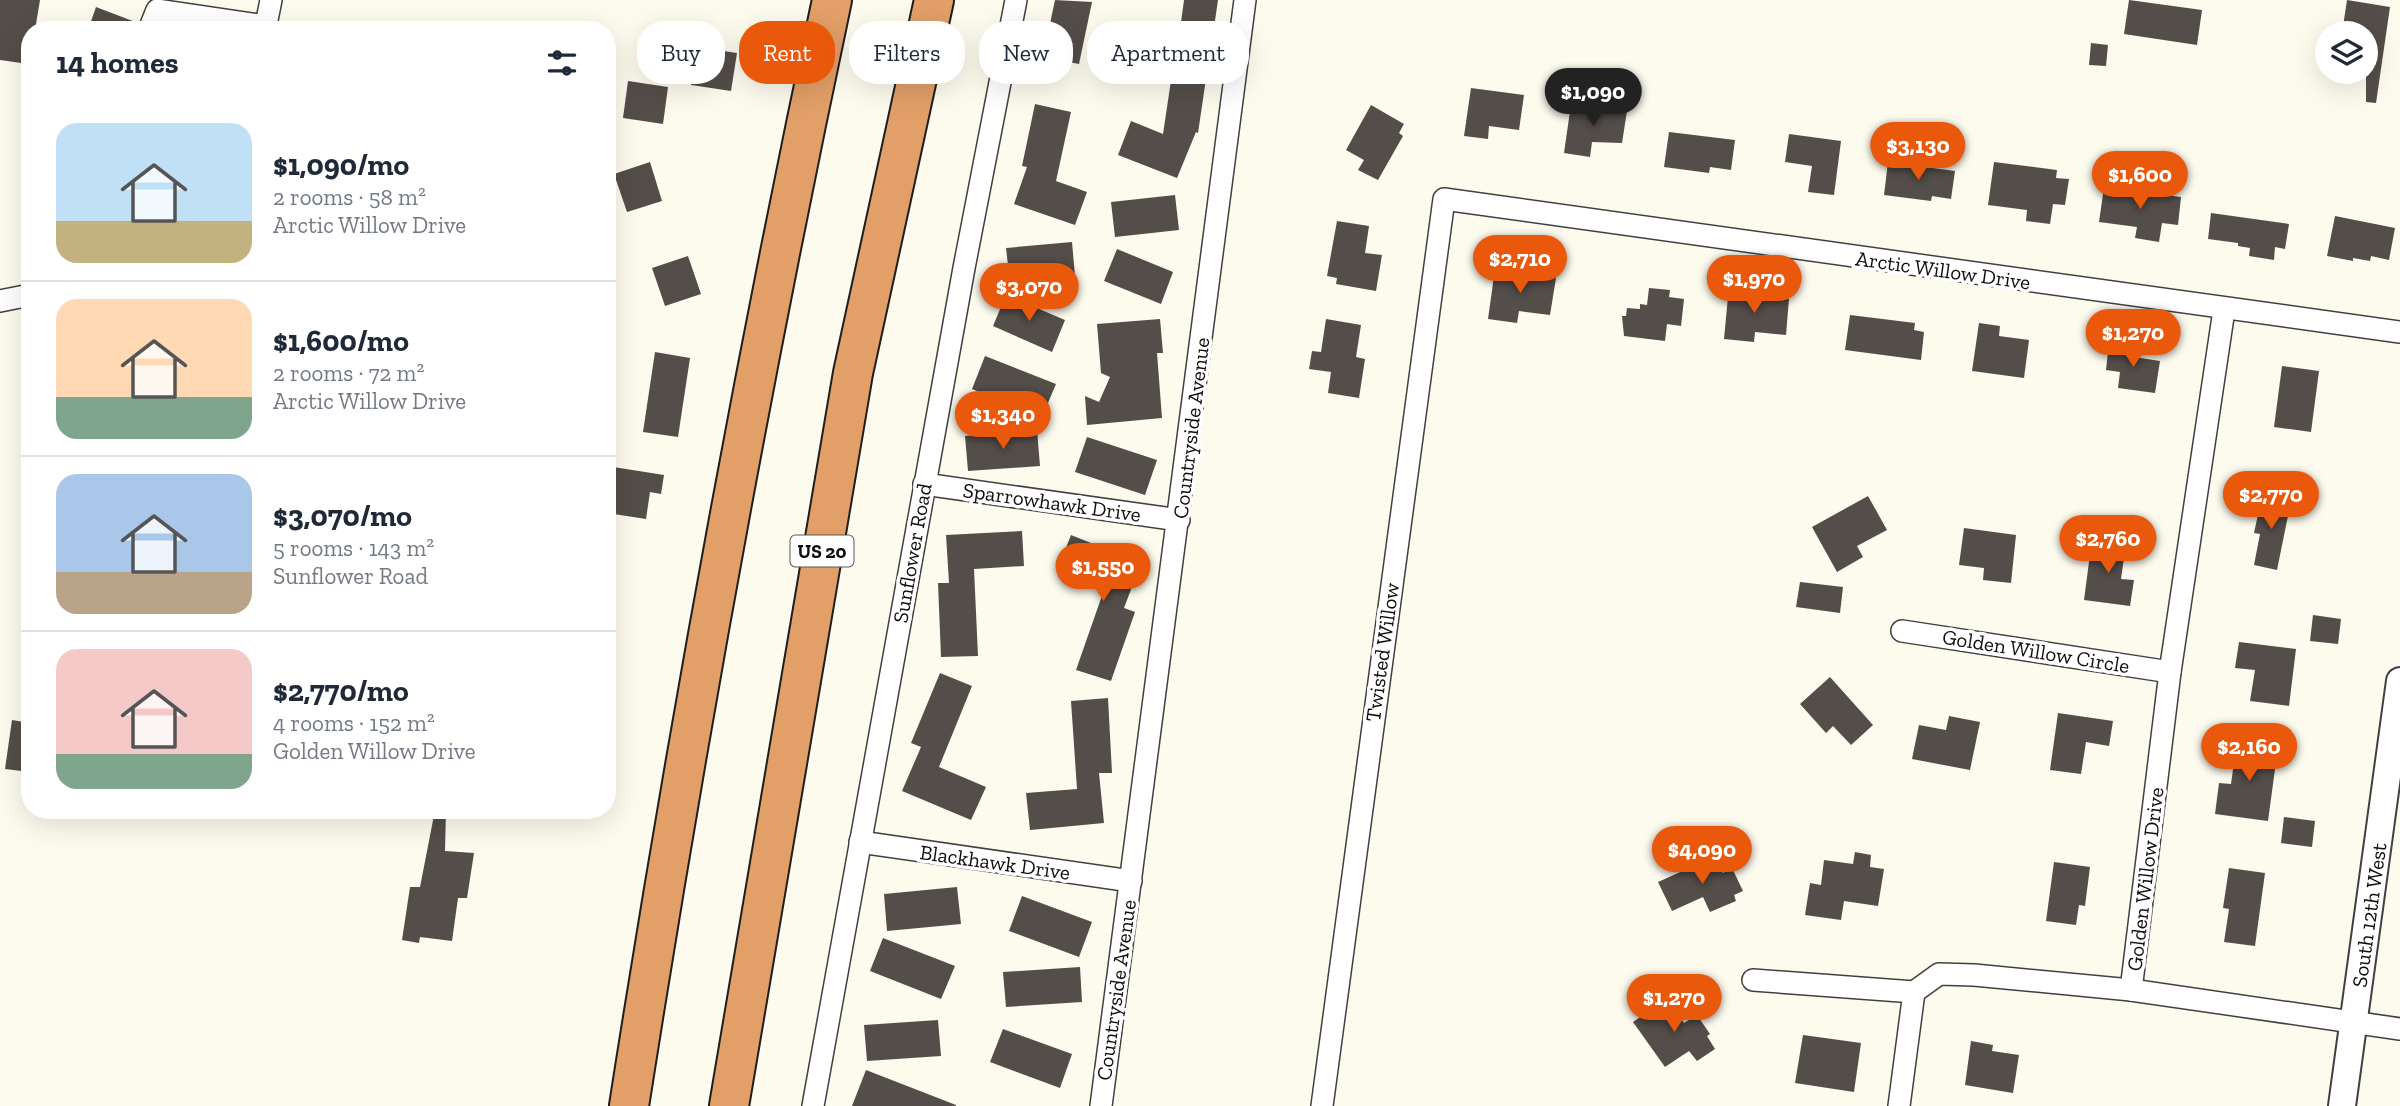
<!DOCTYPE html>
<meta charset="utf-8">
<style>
:root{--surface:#fff;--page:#f6f6f7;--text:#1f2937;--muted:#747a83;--line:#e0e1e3;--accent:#ea580c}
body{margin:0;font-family:"Zilla Slab",serif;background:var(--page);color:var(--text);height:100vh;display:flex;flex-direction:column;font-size:26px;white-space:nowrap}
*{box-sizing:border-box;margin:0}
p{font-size:23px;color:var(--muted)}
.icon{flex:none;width:38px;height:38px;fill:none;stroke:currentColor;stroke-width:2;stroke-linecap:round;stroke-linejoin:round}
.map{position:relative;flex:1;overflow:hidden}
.sheet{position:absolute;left:21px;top:21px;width:595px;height:798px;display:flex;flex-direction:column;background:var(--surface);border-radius:28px;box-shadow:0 7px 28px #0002}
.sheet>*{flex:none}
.hud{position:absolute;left:637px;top:21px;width:665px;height:63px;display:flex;gap:14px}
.buttons{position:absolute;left:2315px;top:21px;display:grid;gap:14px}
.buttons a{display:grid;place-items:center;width:63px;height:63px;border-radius:50%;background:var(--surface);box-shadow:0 7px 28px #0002;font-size:35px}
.price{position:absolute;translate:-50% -60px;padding:0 16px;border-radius:24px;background:var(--accent);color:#fff;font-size:23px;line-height:46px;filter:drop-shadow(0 2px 4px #0008)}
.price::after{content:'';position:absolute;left:50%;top:42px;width:21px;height:16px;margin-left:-10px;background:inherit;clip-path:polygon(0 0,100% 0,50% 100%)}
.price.current{background:#222;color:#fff}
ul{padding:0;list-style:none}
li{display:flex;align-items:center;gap:21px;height:175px;padding:0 35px}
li+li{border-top:2px solid var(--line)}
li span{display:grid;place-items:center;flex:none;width:196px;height:140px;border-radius:21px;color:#555}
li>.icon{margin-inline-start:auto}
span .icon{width:84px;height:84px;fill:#fffc;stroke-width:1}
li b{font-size:30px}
h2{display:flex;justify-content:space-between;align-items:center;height:84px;padding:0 35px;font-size:30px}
.tag{padding:0 24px;border-radius:28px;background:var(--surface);box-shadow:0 7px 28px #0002;font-size:24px;line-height:63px}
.tag.current{background:var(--accent);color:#fff}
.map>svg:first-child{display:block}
.building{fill:#544e4a}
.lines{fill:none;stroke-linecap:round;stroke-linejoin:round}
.minor-casing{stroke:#404040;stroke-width:24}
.tertiary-casing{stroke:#404040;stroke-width:30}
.motorway-casing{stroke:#1e1e1e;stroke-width:42}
.minor{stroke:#fff;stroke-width:21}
.tertiary{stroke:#fff;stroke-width:26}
.motorway{stroke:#e29f68;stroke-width:38}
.labels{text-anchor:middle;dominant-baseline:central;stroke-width:7;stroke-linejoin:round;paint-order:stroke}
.shield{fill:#fff;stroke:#565656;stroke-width:2}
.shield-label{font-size:19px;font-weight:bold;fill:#0d0d0d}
.street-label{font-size:21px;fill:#0d0d0d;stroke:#fff}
</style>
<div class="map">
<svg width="2400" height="1106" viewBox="0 0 2400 1106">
<rect width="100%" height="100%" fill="#fdfaee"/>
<g class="building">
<path d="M 0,0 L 40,0 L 35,30 L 30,30 L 30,56 L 23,55 L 21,63 L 0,60 Z"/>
<path d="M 1055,0 L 1092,2 L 1079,64 L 1043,57 Z"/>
<path d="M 1184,0 L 1218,0 L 1212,41 L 1179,37 Z"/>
<path d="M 2129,0 L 2202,10 L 2197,45 L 2124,34 Z"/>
<path d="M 2347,0 L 2390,7 L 2376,103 L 2366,102 L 2366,33 L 2342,33 Z"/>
<path d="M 96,7 L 138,23 L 136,30 L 88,30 Z"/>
<path d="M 2091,43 L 2108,45 L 2106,66 L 2089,65 Z"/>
<path d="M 697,47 L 737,53 L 731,91 L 691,85 Z"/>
<path d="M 1173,67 L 1207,72 L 1198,133 L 1196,132 L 1177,178 L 1118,155 L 1131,121 L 1163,134 Z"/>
<path d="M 628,81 L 668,87 L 663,124 L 623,118 Z"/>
<path d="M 1471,88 L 1524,95 L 1519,130 L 1489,126 L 1488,139 L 1464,136 Z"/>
<path d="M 1035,104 L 1071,112 L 1056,181 L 1087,192 L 1075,225 L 1014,204 L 1027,167 L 1022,166 Z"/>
<path d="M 1571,104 L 1627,111 L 1622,143 L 1592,142 L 1590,157 L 1564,153 Z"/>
<path d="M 1371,105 L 1404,124 L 1399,133 L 1403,136 L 1378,180 L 1358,170 L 1364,160 L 1346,150 Z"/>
<path d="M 1669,132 L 1735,140 L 1731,170 L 1710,167 L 1709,173 L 1664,167 Z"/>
<path d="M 1789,134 L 1841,141 L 1834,195 L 1808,192 L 1812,166 L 1785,162 Z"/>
<path d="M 650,162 L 662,201 L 627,212 L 614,174 Z"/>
<path d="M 1888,162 L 1955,171 L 1951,199 L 1932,196 L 1931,201 L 1884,195 Z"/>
<path d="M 1994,162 L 2057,170 L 2056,178 L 2069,179 L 2065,205 L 2053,204 L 2050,224 L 2026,221 L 2027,210 L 1988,205 Z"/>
<path d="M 2104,187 L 2181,197 L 2178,225 L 2162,223 L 2159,242 L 2135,238 L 2137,227 L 2099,222 Z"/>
<path d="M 1175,195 L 1179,230 L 1115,237 L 1111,202 Z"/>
<path d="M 2211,213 L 2289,224 L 2285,249 L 2275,247 L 2274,260 L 2249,256 L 2250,248 L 2238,246 L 2238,243 L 2208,239 Z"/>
<path d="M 2335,216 L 2395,228 L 2389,260 L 2371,256 L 2370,261 L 2353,258 L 2353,261 L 2327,256 Z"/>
<path d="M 1337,221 L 1369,226 L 1365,253 L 1382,255 L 1376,291 L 1336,284 L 1337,278 L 1327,276 Z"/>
<path d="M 1072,242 L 1075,276 L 1010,283 L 1006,248 Z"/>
<path d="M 1117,249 L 1173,272 L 1161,304 L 1104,281 Z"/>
<path d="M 688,256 L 701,294 L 665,306 L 652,268 Z"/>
<path d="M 1495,269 L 1556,278 L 1550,315 L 1519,311 L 1517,323 L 1488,319 Z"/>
<path d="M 1729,286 L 1756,289 L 1756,296 L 1789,299 L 1786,335 L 1755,332 L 1754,342 L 1724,339 Z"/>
<path d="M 1649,288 L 1670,290 L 1669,297 L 1684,299 L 1681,326 L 1667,324 L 1665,341 L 1624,336 L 1622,316 L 1626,316 L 1627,308 L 1640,309 L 1640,304 L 1647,305 Z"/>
<path d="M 1006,295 L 1065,320 L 1052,352 L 993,326 Z"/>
<path d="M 1850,315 L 1915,323 L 1914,330 L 1924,332 L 1921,360 L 1845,350 Z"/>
<path d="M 1160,319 L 1163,353 L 1157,353 L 1162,418 L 1087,425 L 1085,396 L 1099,402 L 1110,377 L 1101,373 L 1097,324 Z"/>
<path d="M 1326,319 L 1361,325 L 1356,357 L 1365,359 L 1359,398 L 1328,393 L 1331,372 L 1309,369 L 1312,351 L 1321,352 Z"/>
<path d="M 1979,323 L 2000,326 L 1999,336 L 2029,340 L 2024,378 L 1972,371 Z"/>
<path d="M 2109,343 L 2135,347 L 2134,357 L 2160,361 L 2155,393 L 2118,388 L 2120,372 L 2106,370 Z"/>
<path d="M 655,352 L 690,358 L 678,437 L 643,432 Z"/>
<path d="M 985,356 L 1056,384 L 1042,417 L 972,389 Z"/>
<path d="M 2282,366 L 2319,371 L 2311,432 L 2274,427 Z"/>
<path d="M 1037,430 L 1040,466 L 968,471 L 965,436 Z"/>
<path d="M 1087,437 L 1157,460 L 1145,495 L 1075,472 Z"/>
<path d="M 607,466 L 664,475 L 661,494 L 650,492 L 646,519 L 607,513 Z"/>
<path d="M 1868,496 L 1887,530 L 1857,546 L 1863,557 L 1837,572 L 1812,527 Z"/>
<path d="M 2262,496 L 2291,501 L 2277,570 L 2254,565 L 2260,534 L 2254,533 Z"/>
<path d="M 1964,528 L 2016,535 L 2011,583 L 1983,580 L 1984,568 L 1959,565 Z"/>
<path d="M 1022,531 L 1024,566 L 974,569 L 978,656 L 941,657 L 938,583 L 949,583 L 946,535 Z"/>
<path d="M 1071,535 L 1141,563 L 1124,608 L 1135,612 L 1111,681 L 1076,670 L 1105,587 L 1058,568 Z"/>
<path d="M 2092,539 L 2126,544 L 2121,579 L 2134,580 L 2130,606 L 2084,600 Z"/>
<path d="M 1800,582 L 1843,587 L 1840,613 L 1796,607 Z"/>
<path d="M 2313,615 L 2341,619 L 2338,644 L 2310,641 Z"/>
<path d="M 2239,642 L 2296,649 L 2289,706 L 2250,701 L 2255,670 L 2235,668 Z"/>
<path d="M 940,673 L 972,686 L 939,767 L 986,787 L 971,820 L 902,791 L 921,747 L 911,743 Z"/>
<path d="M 1830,677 L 1873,725 L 1851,745 L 1833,726 L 1826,733 L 1800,704 Z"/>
<path d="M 1108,698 L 1112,773 L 1099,773 L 1104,823 L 1030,830 L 1026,793 L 1077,789 L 1071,701 Z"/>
<path d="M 2058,713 L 2113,721 L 2109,746 L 2086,742 L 2081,774 L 2050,770 Z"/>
<path d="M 1949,716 L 1980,722 L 1970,770 L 1912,759 L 1919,725 L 1946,730 Z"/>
<path d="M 12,720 L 30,723 L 30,772 L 5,769 Z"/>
<path d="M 2237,741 L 2278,747 L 2268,821 L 2215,814 L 2219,783 L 2231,784 Z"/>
<path d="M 435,810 L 446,810 L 445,851 L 474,853 L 467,898 L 458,898 L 452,941 L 420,937 L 419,943 L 402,940 L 410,887 L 420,887 Z"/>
<path d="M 2284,817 L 2315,821 L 2312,847 L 2281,843 Z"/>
<path d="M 1855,852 L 1871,855 L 1870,867 L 1884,869 L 1878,906 L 1844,901 L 1841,920 L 1805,915 L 1810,883 L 1821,885 L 1824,860 L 1853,864 Z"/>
<path d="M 1716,856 L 1723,873 L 1732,868 L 1743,891 L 1734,895 L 1736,901 L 1710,912 L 1703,897 L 1672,911 L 1658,882 Z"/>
<path d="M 2054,862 L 2090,867 L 2085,906 L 2079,905 L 2076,925 L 2046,921 Z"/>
<path d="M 2229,868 L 2265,873 L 2255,946 L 2224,942 L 2229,909 L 2223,908 Z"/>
<path d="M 957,887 L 961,924 L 887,931 L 884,894 Z"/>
<path d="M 1022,896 L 1092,922 L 1079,957 L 1009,931 Z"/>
<path d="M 883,938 L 955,966 L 941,999 L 870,971 Z"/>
<path d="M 1080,967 L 1082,1002 L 1006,1007 L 1003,972 Z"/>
<path d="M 1667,999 L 1684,1023 L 1697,1015 L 1710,1034 L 1707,1036 L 1715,1049 L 1697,1061 L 1689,1051 L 1665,1067 L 1633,1022 Z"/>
<path d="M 938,1020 L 941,1056 L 867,1061 L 864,1025 Z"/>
<path d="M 1003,1029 L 1072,1054 L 1060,1088 L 990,1062 Z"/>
<path d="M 1803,1035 L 1861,1043 L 1854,1092 L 1795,1083 Z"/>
<path d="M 1971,1041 L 1993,1045 L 1992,1051 L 2019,1055 L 2013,1093 L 1965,1085 Z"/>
<path d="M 866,1070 L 956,1105 L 956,1106 L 852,1106 Z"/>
</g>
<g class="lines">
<defs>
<g id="minor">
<path d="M 149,30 L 157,10 L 266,26"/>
<path d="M 265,30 L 271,0"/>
<path d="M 0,301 L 30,295"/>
<path d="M 924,484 L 1179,520"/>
<path d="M 1902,631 L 2170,672"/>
<path d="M 860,842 L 1131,881"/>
<path d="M 1753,980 L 1914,992 L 1939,974 L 1974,975 L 2131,990 L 2400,1029"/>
<path d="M 2131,990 L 2170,672 L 2224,310"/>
<path d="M 813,1106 L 964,268 L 1016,0"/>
<path d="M 1101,1106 L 1245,0"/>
<path d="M 1322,1106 L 1444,199 L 2400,332"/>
<path d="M 1899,1106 L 1914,992"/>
</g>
<path id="tertiary" d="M 2342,1106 L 2400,681"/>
<g id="motorway">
<path d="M 629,1106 C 687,736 754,367 832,0"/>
<path d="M 729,1106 L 853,373 L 934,0"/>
</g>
</defs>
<use href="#minor" class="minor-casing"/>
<use href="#tertiary" class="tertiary-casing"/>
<use href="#motorway" class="motorway-casing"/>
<use href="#minor" class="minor"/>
<use href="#tertiary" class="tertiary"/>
<use href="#motorway" class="motorway"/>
</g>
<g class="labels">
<rect class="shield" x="790.5" y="535.5" width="63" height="31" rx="5"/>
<g class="shield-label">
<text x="822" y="551">US 20</text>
</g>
<g class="street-label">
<text transform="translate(1943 270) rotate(8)">Arctic Willow Drive</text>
<text transform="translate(1191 428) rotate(-83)">Countryside Avenue</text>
<text transform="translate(1052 502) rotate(8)">Sparrowhawk Drive</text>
<text transform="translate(912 553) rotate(-80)">Sunflower Road</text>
<text transform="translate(2036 651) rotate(9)">Golden Willow Circle</text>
<text transform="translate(1382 652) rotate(-82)">Twisted Willow</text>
<text transform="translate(995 862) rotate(8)">Blackhawk Drive</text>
<text transform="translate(2145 879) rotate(-83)">Golden Willow Drive</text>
<text transform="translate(2369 915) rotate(-82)">South 12th West</text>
<text transform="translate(1116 990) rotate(-82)">Countryside Avenue</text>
</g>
</g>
</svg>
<div class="buttons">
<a><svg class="icon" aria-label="layers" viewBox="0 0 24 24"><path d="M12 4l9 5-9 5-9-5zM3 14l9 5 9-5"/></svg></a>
</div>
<b class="price current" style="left:1593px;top:128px">$1,090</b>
<b class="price" style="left:1918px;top:182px">$3,130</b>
<b class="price" style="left:2140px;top:211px">$1,600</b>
<b class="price" style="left:1520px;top:295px">$2,710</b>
<b class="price" style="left:1754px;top:315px">$1,970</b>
<b class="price" style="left:1029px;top:323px">$3,070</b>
<b class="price" style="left:2133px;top:369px">$1,270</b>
<b class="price" style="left:1003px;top:451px">$1,340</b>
<b class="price" style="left:2271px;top:531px">$2,770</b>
<b class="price" style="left:2108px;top:575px">$2,760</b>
<b class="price" style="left:1103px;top:603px">$1,550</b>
<b class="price" style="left:2249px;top:783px">$2,160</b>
<b class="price" style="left:1702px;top:886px">$4,090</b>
<b class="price" style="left:1674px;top:1034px">$1,270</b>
<div class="hud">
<a class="tag">Buy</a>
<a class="tag current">Rent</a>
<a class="tag">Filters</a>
<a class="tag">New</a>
<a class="tag">Apartment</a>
</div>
<section class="sheet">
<h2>14 homes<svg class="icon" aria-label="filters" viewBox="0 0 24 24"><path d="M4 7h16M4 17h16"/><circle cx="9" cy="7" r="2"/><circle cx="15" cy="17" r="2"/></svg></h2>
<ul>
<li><span style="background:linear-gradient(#bfe0f5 70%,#c2b280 0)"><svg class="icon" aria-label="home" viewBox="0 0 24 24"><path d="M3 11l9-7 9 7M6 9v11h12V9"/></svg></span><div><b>$1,090/mo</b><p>2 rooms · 58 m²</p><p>Arctic Willow Drive</p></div></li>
<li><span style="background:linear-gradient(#ffd9b3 70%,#7fa58c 0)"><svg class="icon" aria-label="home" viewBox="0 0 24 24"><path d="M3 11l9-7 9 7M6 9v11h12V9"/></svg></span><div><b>$1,600/mo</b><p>2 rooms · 72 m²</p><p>Arctic Willow Drive</p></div></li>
<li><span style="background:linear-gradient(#a9c7e8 70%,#b9a48a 0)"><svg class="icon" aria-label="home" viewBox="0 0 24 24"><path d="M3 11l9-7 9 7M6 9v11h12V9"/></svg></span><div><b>$3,070/mo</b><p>5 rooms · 143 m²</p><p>Sunflower Road</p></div></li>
<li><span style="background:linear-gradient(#f6c9c9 75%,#7fa58c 0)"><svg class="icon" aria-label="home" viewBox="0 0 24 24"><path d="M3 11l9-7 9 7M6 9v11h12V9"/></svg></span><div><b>$2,770/mo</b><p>4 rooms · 152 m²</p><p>Golden Willow Drive</p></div></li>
</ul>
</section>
</div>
